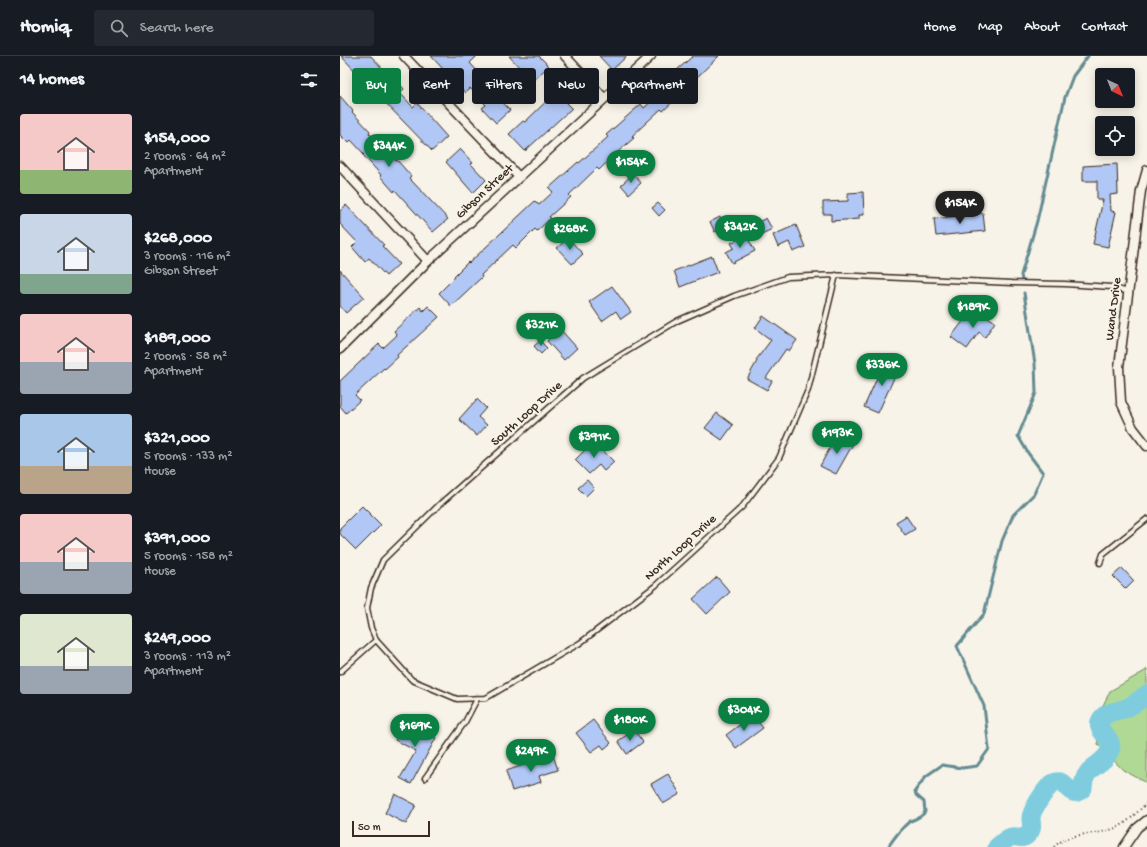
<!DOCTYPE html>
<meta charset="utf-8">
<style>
:root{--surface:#171b24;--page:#242831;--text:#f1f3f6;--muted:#9ea1a6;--line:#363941;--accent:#0b8043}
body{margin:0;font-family:"Gochi Hand",sans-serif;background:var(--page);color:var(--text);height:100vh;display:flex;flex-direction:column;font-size:15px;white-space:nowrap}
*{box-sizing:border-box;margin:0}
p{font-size:13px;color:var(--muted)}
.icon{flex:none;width:22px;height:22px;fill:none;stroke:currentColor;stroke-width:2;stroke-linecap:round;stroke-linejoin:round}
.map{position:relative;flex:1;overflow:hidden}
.drawer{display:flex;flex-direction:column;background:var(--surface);width:340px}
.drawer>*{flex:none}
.hud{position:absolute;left:12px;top:12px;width:380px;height:36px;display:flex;gap:8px}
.needle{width:26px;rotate:137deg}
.tools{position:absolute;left:755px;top:12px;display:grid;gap:8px}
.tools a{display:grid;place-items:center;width:40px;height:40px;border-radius:4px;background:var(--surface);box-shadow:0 2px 10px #0003;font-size:20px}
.scale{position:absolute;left:12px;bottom:10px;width:78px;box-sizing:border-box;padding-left:4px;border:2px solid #3b2a1e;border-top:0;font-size:11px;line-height:14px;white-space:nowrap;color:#3b2a1e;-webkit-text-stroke:3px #f7f3e8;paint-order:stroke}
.price{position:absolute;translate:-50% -34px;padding:0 9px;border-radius:14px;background:var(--accent);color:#fff;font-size:13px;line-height:26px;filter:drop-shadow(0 1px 2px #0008)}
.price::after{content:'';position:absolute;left:50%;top:24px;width:12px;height:9px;margin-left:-6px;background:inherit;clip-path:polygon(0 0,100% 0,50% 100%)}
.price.active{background:#222;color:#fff}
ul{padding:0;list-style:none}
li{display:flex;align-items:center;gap:12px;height:100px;padding:0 20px}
li span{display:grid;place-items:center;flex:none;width:112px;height:80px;border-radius:4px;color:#555}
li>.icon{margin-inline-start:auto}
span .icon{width:48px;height:48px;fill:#fffc;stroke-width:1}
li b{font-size:17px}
h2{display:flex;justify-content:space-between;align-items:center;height:48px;padding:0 20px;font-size:17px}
.pill{padding:0 14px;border-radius:4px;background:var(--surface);box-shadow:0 2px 10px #0003;font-size:14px;line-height:36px}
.pill.active{background:var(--accent);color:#fff}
header{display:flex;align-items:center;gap:24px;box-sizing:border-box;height:56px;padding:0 20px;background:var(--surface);border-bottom:1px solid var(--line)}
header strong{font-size:19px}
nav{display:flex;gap:22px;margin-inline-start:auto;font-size:14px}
.search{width:280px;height:36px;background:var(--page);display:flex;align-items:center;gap:10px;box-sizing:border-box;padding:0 14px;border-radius:4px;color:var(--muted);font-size:15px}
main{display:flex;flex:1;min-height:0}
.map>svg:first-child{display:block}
.green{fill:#b1d996;stroke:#76825a}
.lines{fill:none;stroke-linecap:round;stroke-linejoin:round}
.stream{stroke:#648b91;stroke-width:3}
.river{stroke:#7fccde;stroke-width:19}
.building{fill:#b1c7f5;stroke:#3b2a1e}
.service-casing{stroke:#3b2a1e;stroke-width:7}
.minor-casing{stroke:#3b2a1e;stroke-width:11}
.path{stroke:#3b2a1e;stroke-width:2;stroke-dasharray:1 3;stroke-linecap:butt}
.service{stroke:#f7f3e8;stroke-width:4}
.minor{stroke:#f7f3e8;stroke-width:8}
.labels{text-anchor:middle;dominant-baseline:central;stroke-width:4;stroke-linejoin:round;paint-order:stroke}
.street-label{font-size:13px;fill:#3b2a1e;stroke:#f7f3e8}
</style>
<header>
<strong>Homiq</strong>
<div class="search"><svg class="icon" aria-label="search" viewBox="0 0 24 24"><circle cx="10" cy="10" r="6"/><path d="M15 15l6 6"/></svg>Search here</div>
<nav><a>Home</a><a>Map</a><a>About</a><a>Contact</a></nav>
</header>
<main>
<section class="drawer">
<h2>14 homes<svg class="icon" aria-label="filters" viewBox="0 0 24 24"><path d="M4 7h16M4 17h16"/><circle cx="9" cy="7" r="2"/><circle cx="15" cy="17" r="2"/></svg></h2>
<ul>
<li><span style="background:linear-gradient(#f6c9c9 70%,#8fb573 0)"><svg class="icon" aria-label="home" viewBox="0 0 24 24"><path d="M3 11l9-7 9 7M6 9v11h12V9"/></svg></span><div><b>$154,000</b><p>2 rooms · 64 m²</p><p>Apartment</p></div></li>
<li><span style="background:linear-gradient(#c9d6e8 75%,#7fa58c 0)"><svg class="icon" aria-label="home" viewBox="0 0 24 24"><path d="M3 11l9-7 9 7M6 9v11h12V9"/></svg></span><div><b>$268,000</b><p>3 rooms · 116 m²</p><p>Gibson Street</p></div></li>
<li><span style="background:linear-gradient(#f6c9c9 60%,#9aa5b1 0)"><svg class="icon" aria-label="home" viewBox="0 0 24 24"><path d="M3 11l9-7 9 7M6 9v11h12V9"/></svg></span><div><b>$189,000</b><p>2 rooms · 58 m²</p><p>Apartment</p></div></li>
<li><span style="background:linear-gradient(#a9c7e8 65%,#b9a48a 0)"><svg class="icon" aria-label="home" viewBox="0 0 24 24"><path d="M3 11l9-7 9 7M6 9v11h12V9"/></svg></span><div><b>$321,000</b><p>5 rooms · 133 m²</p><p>House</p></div></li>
<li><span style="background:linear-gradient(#f6c9c9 60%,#9aa5b1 0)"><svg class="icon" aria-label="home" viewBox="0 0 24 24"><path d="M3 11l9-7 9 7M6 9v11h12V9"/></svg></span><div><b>$391,000</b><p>5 rooms · 158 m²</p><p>House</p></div></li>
<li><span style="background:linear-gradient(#dfe7d0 65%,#9aa5b1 0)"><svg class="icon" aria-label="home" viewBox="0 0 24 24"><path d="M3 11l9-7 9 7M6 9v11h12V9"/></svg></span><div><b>$249,000</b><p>3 rooms · 113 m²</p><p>Apartment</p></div></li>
</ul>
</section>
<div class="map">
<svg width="807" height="791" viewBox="0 0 807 791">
<rect width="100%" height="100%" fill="#f7f3e8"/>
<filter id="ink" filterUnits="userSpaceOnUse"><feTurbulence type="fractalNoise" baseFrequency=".025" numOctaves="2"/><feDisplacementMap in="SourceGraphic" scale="8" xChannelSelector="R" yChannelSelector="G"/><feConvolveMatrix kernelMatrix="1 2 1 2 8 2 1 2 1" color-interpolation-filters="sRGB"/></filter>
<g filter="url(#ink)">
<path class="green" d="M 807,613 L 807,727 L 783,714 L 758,688 L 755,666 L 770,635 L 805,615 Z"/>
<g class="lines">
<g class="stream">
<path d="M 682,224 L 681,219 L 697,165 L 725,41 L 733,20 L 748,0"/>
<path d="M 548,791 C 554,782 560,773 569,766 C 575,762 580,763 585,756 L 584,746 L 576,739 L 575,735 L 586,720 L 602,709 L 622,712 L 637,710 L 649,693 L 644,650 L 617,590 L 644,558 L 662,485 L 673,459 L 694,438 L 703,417 L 688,397 L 678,380 L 696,337 L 695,308 L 684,237"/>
</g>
<path class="river" d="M 657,791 C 661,788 668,781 672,781 C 678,780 682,784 687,779 C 694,772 691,769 691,762 C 691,755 706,732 712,728 C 727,718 728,747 743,732 C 744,708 764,711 770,694 C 776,681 749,674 764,660 C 769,655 778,655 784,653 C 792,650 801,643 807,638"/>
</g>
<g class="building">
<path d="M 1,0 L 31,0 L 56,27 L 58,26 L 64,33 L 60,37 L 73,51 L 77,47 L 107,81 L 92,95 L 35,36 L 32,38 L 18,23 L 21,21 Z"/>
<path d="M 91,0 L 137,0 L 130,7 L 148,27 L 146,29 L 170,54 L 156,67 L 142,52 L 146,49 L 130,32 L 125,37 Z"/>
<path d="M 169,0 L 199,0 L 209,10 L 192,25 Z"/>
<path d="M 259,0 L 287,0 L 272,14 Z"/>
<path d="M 353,0 L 379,0 L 355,23 L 358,26 L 344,39 L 342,37 L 323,55 L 321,53 L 292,80 L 294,82 L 280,94 L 259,114 L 257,112 L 229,139 L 231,141 L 209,161 L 211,162 L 197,175 L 195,173 L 176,192 L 173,189 L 141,219 L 142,221 L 111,250 L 99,237 L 115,221 L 114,220 L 128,206 L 129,207 L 195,145 L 199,149 L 213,136 L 209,132 L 238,106 L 239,107 L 268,81 L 266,79 L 301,48 L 304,52 L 318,39 L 314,34 Z"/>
<path d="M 222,30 L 233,41 L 227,47 L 232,52 L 185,95 L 169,78 L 183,65 L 185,66 Z"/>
<path d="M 0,40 L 13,55 L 12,56 L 30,75 L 29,77 L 56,105 L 57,104 L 71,120 L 69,122 L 108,163 L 93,176 L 55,134 L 54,136 L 40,120 L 41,119 L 23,99 L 24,98 L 11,84 L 8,87 L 0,79 Z"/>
<path d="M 120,93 L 133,107 L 131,108 L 146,124 L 133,137 L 106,106 Z"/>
<path d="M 777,108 L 778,138 L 770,139 L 771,155 L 776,156 L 768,191 L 753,188 L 763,144 L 757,144 L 757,125 L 743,125 L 743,110 Z"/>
<path d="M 293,118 L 301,127 L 289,138 L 281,129 Z"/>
<path d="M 523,136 L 524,159 L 519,159 L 519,163 L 491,165 L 491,158 L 483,158 L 483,146 L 508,145 L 508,137 Z"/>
<path d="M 318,147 L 325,154 L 319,160 L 312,152 Z"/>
<path d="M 6,149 L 44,189 L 42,190 L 59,208 L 46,220 L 29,202 L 25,206 L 12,191 L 17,186 L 0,168 L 0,155 Z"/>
<path d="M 643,157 L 645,175 L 596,180 L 594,163 Z"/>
<path d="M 380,161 L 385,171 L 375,176 L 370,166 Z"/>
<path d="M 426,162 L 432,173 L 420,179 L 415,168 Z"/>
<path d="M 456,169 L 465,191 L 453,196 L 449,186 L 438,191 L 433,179 Z"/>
<path d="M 406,179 L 415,195 L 392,207 L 386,196 L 394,192 L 391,187 Z"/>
<path d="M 228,182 L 243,198 L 232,208 L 217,192 Z"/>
<path d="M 372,200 L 378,216 L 340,231 L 334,215 Z"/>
<path d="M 0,214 L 24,241 L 6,257 L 0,250 Z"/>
<path d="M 272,230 L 291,256 L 281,263 L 276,255 L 262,265 L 249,246 Z"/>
<path d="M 88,250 L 99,261 L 57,299 L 58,301 L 45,313 L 44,312 L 15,339 L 20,344 L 6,357 L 0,350 L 0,325 L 39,288 L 43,292 L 57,279 L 54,275 L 80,251 L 83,255 Z"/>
<path d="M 637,253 L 655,266 L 645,281 L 639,276 L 627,293 L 611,281 L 624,264 L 627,266 Z"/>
<path d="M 423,260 L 457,284 L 449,295 L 446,293 L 426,322 L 432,325 L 427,334 L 407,323 L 417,305 L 416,304 L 431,284 L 415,272 Z"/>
<path d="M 220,273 L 237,292 L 224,304 L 207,285 Z"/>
<path d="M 200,285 L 207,292 L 201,298 L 194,290 Z"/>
<path d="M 545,304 L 559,311 L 538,357 L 524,351 Z"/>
<path d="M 137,343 L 146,352 L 138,361 L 147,369 L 137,380 L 119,363 Z"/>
<path d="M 377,357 L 393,369 L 382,384 L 365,372 Z"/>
<path d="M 497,379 L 513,388 L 496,418 L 480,410 Z"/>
<path d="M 254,385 L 274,406 L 264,415 L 259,409 L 249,418 L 235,404 Z"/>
<path d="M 247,424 L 254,432 L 246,440 L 238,432 Z"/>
<path d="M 22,450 L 41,469 L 16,494 L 0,478 L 0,472 Z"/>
<path d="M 566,460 L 575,473 L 565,479 L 556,466 Z"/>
<path d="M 782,512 L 794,525 L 786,533 L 773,520 Z"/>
<path d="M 377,521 L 390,536 L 367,558 L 353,543 Z"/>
<path d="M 413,659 L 423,672 L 396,692 L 386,679 Z"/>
<path d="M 253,664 L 271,687 L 264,693 L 261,689 L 251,696 L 236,677 Z"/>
<path d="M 65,665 L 96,682 L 71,728 L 60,722 L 76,695 L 55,684 Z"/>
<path d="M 294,674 L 303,686 L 287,698 L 278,685 Z"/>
<path d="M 213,699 L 218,714 L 199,720 L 201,726 L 172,735 L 166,715 Z"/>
<path d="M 328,718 L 340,738 L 323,748 L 311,728 Z"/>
<path d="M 55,738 L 76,749 L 66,768 L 45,757 Z"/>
</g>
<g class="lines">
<defs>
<g id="service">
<path d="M 496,219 L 468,334 L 439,402 L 402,451 L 315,530 L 240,587 L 146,642 L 117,643 L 72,624 L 36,584 L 31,572 L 27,552 L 31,532 L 43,504 L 100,448 L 243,322 L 337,265 L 394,240 L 448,221 L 496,219 L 672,227 L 725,228 L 771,231 L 788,236"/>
<path d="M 760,507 L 763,498 L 807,463"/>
<path d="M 0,616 L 36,584"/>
<path d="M 85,722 L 125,666 L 137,643"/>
</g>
<g id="minor">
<path d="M 64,0 L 179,121"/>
<path d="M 225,0 L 264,42"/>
<path d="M 0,110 L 88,205"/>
<path d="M 807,114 L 801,135 L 779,311 L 781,346 L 793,372 L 807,390"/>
<path d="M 0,293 L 88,205 L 311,0"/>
<path d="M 784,791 L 797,772 L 807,764"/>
</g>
</defs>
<use href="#service" class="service-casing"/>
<use href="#minor" class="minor-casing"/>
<path class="path" d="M 714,791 C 730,775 753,780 773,773 C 786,769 797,756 807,747"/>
<use href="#service" class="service"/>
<use href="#minor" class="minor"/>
</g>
</g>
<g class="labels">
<g class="street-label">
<text transform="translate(145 136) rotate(-43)">Gibson Street</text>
<text transform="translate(774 253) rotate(-83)">Wand Drive</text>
<text transform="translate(187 358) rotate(-42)">South Loop Drive</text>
<text transform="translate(341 492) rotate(-42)">North Loop Drive</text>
</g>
</g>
</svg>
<div class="tools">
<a><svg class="needle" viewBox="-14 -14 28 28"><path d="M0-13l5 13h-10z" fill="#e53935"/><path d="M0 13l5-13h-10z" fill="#9ea1a6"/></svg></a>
<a><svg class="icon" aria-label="locate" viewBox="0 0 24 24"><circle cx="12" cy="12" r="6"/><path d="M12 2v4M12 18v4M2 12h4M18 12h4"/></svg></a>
</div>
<div class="scale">50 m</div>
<b class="price" style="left:49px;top:112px">$344K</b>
<b class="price" style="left:291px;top:128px">$154K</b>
<b class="price active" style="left:620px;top:169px">$154K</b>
<b class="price" style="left:400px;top:193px">$342K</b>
<b class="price" style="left:230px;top:195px">$268K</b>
<b class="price" style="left:633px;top:273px">$189K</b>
<b class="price" style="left:201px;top:291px">$321K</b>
<b class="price" style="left:542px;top:331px">$336K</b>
<b class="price" style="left:497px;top:399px">$193K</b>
<b class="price" style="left:254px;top:403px">$391K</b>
<b class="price" style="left:404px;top:676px">$304K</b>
<b class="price" style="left:290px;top:686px">$180K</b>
<b class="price" style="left:75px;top:692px">$169K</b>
<b class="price" style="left:191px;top:717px">$249K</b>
<div class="hud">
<a class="pill active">Buy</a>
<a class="pill">Rent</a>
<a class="pill">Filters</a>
<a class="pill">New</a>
<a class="pill">Apartment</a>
</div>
</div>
</main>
